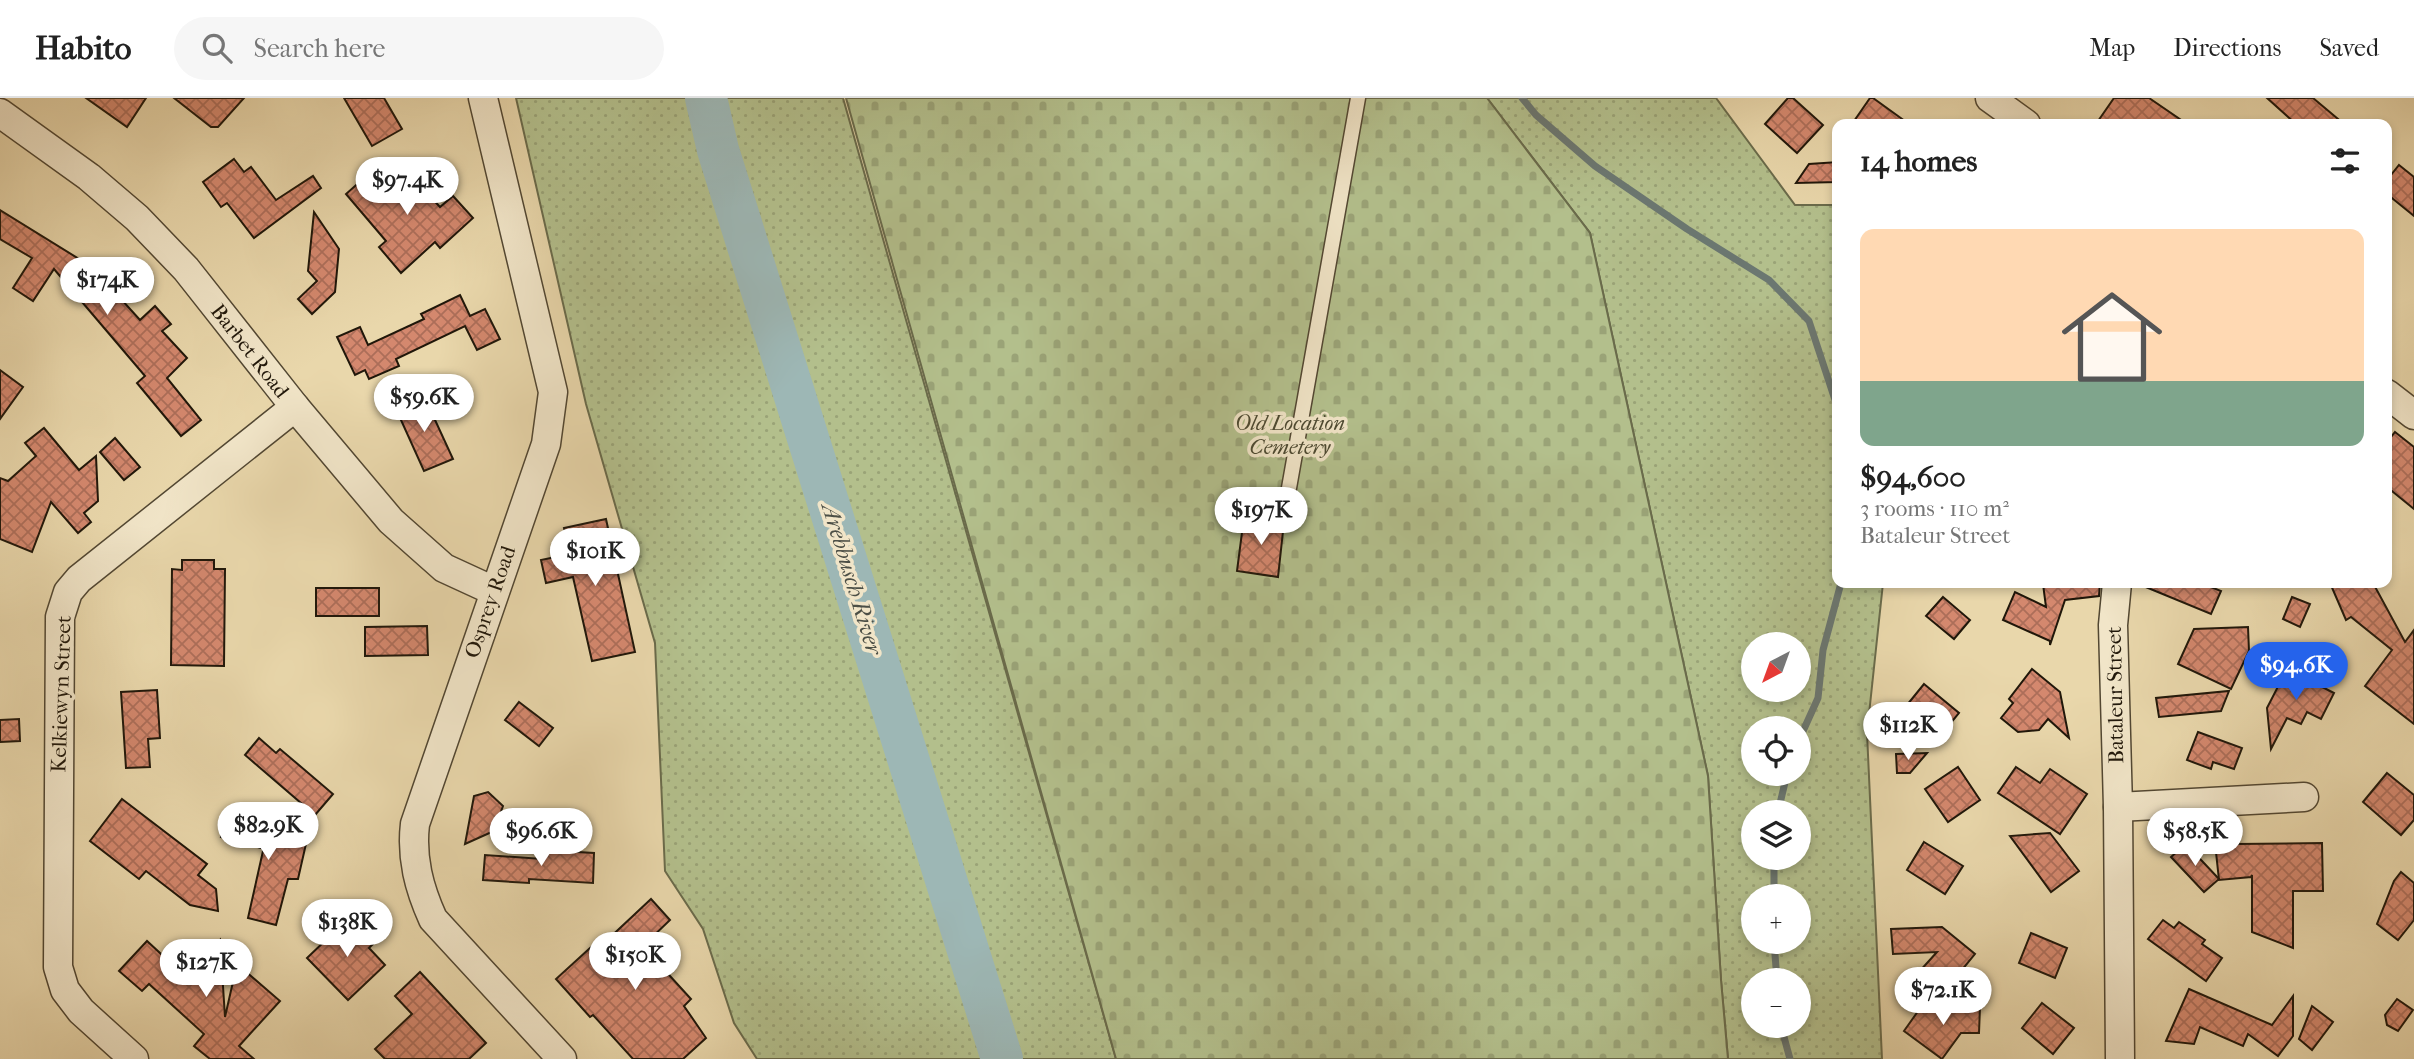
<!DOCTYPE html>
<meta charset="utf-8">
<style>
:root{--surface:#fff;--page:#f6f6f6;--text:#222;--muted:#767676;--line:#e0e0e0;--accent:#2563eb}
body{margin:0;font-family:"IM FELL French Canon",serif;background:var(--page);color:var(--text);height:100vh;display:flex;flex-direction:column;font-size:26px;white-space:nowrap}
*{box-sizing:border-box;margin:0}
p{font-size:23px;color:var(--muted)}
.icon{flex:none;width:38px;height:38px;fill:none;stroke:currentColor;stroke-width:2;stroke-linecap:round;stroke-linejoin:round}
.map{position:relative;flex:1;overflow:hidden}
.details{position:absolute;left:1832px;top:21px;width:560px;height:469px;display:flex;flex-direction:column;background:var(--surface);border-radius:14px;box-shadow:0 4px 10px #0003}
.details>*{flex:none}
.needle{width:46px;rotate:221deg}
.tools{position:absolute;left:1741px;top:534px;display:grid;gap:14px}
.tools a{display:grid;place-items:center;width:70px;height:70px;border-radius:50%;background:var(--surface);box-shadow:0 4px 10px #0003;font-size:35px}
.price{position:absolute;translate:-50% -60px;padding:0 16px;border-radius:24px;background:#fff;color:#222;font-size:23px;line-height:46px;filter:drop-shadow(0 2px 4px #0008)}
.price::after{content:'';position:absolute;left:50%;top:42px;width:21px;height:16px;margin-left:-10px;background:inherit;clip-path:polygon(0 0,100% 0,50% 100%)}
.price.selected{background:var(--accent);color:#fff}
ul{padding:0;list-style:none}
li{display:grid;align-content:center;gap:14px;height:371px;padding:0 28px}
li span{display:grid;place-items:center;height:217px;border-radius:14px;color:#555}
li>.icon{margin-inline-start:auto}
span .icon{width:126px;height:126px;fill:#fffc;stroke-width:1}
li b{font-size:30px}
h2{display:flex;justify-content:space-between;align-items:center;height:84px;padding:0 28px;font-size:30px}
header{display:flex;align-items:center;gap:42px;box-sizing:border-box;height:98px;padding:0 35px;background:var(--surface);border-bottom:2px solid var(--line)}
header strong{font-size:33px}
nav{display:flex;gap:38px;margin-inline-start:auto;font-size:24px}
.search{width:490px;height:63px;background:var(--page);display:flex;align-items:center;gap:18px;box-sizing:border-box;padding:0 24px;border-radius:38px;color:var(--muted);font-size:26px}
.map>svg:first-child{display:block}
.grass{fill:url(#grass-dots);stroke:#6a6b4b;stroke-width:2;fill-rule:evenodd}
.cemetery{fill:url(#cemetery-stones);stroke:#6a6b4b;stroke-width:2}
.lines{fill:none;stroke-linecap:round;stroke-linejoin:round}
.stream{stroke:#6b7771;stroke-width:7}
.river{stroke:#9db7b5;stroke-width:42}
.building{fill:url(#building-cross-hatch);stroke:#20170a;stroke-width:2}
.service-casing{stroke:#524732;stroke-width:17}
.minor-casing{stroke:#524732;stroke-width:31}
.service{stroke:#f1e5c8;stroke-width:14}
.minor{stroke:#f1e5c8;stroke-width:28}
.labels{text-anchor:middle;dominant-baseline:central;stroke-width:7;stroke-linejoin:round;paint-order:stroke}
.street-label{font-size:21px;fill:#20170a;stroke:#f1e5c8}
.park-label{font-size:21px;font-style:italic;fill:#4c4931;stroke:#f1e5c8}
.water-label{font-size:23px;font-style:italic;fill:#4c4f46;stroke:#f1e5c8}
</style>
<header>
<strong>Habito</strong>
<div class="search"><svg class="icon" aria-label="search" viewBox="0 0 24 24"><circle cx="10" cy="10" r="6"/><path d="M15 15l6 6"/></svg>Search here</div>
<nav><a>Map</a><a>Directions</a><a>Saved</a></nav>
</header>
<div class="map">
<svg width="2414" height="961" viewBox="0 0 2414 961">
<defs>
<pattern id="grass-dots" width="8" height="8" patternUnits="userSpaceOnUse" patternTransform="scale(1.75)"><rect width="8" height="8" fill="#b3bf8c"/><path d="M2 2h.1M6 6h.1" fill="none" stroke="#9aa377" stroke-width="1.8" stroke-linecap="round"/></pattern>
<pattern id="cemetery-stones" width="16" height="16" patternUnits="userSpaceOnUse" patternTransform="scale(1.75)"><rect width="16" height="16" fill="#b3bf8c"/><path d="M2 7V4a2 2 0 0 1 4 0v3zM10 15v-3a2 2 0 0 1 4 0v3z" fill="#9aa377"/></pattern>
<pattern id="building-cross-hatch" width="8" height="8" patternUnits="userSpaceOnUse" patternTransform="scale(1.75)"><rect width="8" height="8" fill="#d4886e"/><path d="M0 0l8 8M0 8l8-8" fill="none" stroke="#ac6e59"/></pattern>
</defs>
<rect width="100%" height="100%" fill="#e9d7ab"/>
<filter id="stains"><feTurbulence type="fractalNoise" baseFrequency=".00286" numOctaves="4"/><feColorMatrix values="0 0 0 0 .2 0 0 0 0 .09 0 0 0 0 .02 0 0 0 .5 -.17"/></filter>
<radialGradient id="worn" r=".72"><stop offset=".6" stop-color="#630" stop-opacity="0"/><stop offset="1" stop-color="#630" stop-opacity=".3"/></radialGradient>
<g class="grass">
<path d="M 516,0 L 843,0 L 1116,961 L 757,961 L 734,925 L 703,831 L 665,773 L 655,545 L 586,306 Z"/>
<path d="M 1487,0 L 1716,0 L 1795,107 L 1837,107 L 1838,485 L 1883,485 L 1867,635 L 1882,961 L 1728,961 L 1721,882 L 1708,678 L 1590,135 ZM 1754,546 L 1799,546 L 1799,592 L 1754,592 ZM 1754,630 L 1799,630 L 1799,676 L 1754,676 ZM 1754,714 L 1799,714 L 1799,760 L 1754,760 ZM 1754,798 L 1799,798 L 1799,844 L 1754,844 ZM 1754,882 L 1799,882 L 1799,928 L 1754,928 Z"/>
</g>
<path class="cemetery" d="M 846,0 L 1487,0 L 1590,135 L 1708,678 L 1721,882 L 1728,961 L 1116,961 Z"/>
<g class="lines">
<g class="stream">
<path d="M 1522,0 L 1536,17 L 1595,68 L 1687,131 L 1769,182 L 1809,223 L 1838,311"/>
<path d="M 1799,642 L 1818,600 L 1823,552 L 1841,485"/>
<path d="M 1778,714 L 1787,676"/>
<path d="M 1774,798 L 1774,760"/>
<path d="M 1774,844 L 1777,882"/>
<path d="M 1781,928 L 1790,961"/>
</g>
<path class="river" d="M 706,0 L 718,52 L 1002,961"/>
</g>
<g class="building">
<path d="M 86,0 L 146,0 L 127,29 Z"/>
<path d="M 174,0 L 244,0 L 218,29 L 211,29 Z"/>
<path d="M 344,0 L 384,0 L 402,31 L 372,48 Z"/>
<path d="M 1788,0 L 1793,0 L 1823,27 L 1797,55 L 1765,26 Z"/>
<path d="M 1870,0 L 1873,0 L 1909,26 L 1852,26 Z"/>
<path d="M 2114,0 L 2149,0 L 2187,26 L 2096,26 Z"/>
<path d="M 2267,0 L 2313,0 L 2344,26 L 2296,26 Z"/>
<path d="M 234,61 L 244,74 L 251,69 L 276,102 L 313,78 L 321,90 L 254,140 L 227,105 L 221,109 L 203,84 Z"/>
<path d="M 1838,64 L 1838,84 L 1796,85 L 1809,66 Z"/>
<path d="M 2399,67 L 2414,79 L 2414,118 L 2387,96 L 2387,82 Z"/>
<path d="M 372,73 L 387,91 L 407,73 L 440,109 L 453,98 L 473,120 L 440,150 L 435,144 L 401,175 L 379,149 L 386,143 L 346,96 Z"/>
<path d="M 0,112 L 92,169 L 140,222 L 155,208 L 171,226 L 162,233 L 187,260 L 167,280 L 201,322 L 181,338 L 137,285 L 145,278 L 54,171 L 33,203 L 13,190 L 32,160 L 0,141 Z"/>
<path d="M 314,114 L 339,151 L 335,194 L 312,216 L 298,201 L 317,183 L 308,173 Z"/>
<path d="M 460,197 L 470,218 L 485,211 L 500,241 L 477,252 L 465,228 L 396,261 L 399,268 L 369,281 L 365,272 L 355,277 L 337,239 L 360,229 L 368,247 L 424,221 L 421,216 Z"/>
<path d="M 0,272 L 23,289 L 0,321 Z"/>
<path d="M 424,298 L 453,361 L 424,373 L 396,311 Z"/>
<path d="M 44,330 L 79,372 L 96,358 L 98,403 L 84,415 L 91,424 L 78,435 L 51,404 L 32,454 L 0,441 L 0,380 L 8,383 L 36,358 L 25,345 Z"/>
<path d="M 2395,334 L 2414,349 L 2414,411 L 2387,389 L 2387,344 Z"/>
<path d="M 115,340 L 140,369 L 124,382 L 100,354 Z"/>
<path d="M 1244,419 L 1284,424 L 1278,479 L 1237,473 Z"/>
<path d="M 606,421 L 635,554 L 592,563 L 573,479 L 546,485 L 541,462 L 570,456 L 564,430 Z"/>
<path d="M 182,462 L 214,462 L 214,471 L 225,471 L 224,568 L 171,567 L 172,471 L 182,472 Z"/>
<path d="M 2055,485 L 2100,485 L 2099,498 L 2065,502 L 2050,547 L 2050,543 L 2003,522 L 2015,494 L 2046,509 L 2043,486 Z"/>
<path d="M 2136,485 L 2201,485 L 2221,493 L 2211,516 Z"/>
<path d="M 2330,485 L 2373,485 L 2405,544 L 2414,532 L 2414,626 L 2365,588 L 2392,552 L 2351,519 L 2346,522 Z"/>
<rect x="316" y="490" width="63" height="28"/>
<path d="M 1943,499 L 1970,522 L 1954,541 L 1926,518 Z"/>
<path d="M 2292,499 L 2310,506 L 2300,529 L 2283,521 Z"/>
<path d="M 427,528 L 428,557 L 365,558 L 365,529 Z"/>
<path d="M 2248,529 L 2249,553 L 2231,591 L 2178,566 L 2194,531 Z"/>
<path d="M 2032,571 L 2060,594 L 2069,640 L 2048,621 L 2039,632 L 2018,634 L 2001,620 L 2013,605 L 2009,601 Z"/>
<path d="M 2287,571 L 2334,595 L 2321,621 L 2307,614 L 2301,626 L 2287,620 L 2271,651 L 2267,610 Z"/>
<path d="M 1924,586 L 1959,615 L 1941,637 L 1907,607 Z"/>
<path d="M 157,592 L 160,640 L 148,641 L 150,669 L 126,670 L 121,594 Z"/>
<path d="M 2229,593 L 2221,613 L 2159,619 L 2156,600 Z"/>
<path d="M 519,604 L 553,630 L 539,648 L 505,622 Z"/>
<path d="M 19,621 L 20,643 L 0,644 L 0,622 Z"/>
<path d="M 2198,634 L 2242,650 L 2234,671 L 2213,664 L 2211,671 L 2187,662 Z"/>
<path d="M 259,640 L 276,655 L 280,651 L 333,696 L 315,717 L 245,657 Z"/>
<path d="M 1927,655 L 1910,675 L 1897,675 L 1896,656 Z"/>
<path d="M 1958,669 L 1980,702 L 1948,724 L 1925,691 Z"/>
<path d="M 2016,669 L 2040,685 L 2050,671 L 2087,696 L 2060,736 L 1998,695 Z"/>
<path d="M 2387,675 L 2414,697 L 2414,722 L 2401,737 L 2363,704 Z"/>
<path d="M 488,694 L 503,708 L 494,733 L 465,746 L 474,698 Z"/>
<path d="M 122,701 L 207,766 L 198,777 L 216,791 L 218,813 L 190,807 L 146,773 L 139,781 L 90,743 Z"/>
<path d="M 228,712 L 248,718 L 247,723 L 308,737 L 298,781 L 288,781 L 276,827 L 248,820 L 265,744 L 261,750 L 221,739 Z"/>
<path d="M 2050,735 L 2079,773 L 2051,794 L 2010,738 Z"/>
<path d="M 2235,743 L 2235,746 L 2322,745 L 2323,793 L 2293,793 L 2293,850 L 2252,834 L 2252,777 L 2251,779 L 2219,782 L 2215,745 Z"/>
<path d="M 1924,744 L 1963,768 L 1945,796 L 1907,772 Z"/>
<path d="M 2186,746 L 2219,781 L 2204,794 L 2171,759 Z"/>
<path d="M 543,752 L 594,755 L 593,785 L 529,781 L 529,785 L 483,782 L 485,757 L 542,761 Z"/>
<path d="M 2401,774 L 2414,785 L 2414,822 L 2398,842 L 2377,826 L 2394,783 Z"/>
<path d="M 651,801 L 670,822 L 645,846 L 652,852 L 649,855 L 691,901 L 684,908 L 706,940 L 683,961 L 633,961 L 593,917 L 590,919 L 556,881 L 600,841 L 604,845 Z"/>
<path d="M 350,819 L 375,844 L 369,850 L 385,867 L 348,902 L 307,860 Z"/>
<path d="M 2163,822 L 2174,830 L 2179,824 L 2205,842 L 2202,846 L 2222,860 L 2206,883 L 2148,841 Z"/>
<path d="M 1942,829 L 1975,856 L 1944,894 L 1919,874 L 1937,854 L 1893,856 L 1891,831 Z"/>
<path d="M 2031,835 L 2067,850 L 2055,880 L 2019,865 Z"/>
<path d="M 220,842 L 225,919 L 237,866 L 280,903 L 239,948 L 254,961 L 210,961 L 194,948 L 204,936 L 149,886 L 142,893 L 119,873 L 147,843 L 187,880 Z"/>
<path d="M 420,874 L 486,945 L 469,961 L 385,961 L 375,951 L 412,916 L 395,898 Z"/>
<path d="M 2189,891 L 2272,927 L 2293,898 L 2293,938 L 2278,958 L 2248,936 L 2243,948 L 2200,929 L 2194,946 L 2166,943 Z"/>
<path d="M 2397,901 L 2413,912 L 2398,933 L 2387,927 L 2385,917 Z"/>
<path d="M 2042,905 L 2074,930 L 2053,956 L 2022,930 Z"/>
<path d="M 2312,908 L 2333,924 L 2312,952 L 2299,941 Z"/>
<path d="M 1921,909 L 1980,909 L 1979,935 L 1961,935 L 1942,961 L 1904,933 Z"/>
</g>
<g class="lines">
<defs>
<path id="service" d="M 1289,390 L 1358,0"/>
<g id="minor">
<path d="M 483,0 L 553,294 L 546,346 L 415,726 C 411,760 419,790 433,821 L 562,961"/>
<path d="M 1990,0 L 2026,26"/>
<path d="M 0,15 L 89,79 L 137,120 L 186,171 L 295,309 L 391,423 L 444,470 L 494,493"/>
<path d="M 2387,296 L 2414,317"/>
<path d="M 2117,485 L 2113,527 L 2118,709 L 2120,961"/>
<path d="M 2118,709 L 2304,699"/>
<path d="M 134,961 L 81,913 L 65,892 L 58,869 L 60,519 L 68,494 L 79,481 L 295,309"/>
</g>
</defs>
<use href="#service" class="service-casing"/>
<use href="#minor" class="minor-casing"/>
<use href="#service" class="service"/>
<use href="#minor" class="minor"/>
</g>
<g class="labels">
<g class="street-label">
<text transform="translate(250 253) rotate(52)">Barbet Road</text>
<text transform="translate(490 504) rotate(-71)">Osprey Road</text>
<text transform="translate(61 596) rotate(-88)">Kelkiewyn Street</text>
<text transform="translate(2115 597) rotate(-91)">Bataleur Street</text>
</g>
<g class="park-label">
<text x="1290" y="325">Old Location<tspan x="1290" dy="24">Cemetery</tspan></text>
</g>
<g class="water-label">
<text transform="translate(852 481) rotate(73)">Arebbusch River</text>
</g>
</g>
<rect width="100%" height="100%" filter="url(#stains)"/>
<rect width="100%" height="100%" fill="url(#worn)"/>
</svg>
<div class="tools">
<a><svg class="needle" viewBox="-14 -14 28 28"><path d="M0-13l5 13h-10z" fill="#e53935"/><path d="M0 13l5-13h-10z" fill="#767676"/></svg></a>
<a><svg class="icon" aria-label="locate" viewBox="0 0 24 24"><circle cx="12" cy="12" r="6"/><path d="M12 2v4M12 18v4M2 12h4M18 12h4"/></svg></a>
<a><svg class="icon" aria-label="layers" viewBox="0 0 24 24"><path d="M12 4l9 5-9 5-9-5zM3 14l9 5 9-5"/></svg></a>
<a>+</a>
<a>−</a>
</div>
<b class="price" style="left:407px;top:119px">$97.4K</b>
<b class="price" style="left:107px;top:219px">$174K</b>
<b class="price" style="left:424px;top:336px">$59.6K</b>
<b class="price" style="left:1261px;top:449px">$197K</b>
<b class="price" style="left:595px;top:490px">$101K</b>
<b class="price selected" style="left:2296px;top:604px">$94.6K</b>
<b class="price" style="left:1908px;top:664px">$112K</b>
<b class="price" style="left:268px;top:764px">$82.9K</b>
<b class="price" style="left:541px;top:770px">$96.6K</b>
<b class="price" style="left:2195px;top:770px">$58.5K</b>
<b class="price" style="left:347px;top:861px">$138K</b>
<b class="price" style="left:635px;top:894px">$150K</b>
<b class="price" style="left:206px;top:901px">$127K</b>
<b class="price" style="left:1943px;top:929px">$72.1K</b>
<section class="details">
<h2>14 homes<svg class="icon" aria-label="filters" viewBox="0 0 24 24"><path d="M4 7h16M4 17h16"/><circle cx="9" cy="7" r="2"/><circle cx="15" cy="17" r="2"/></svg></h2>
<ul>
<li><span style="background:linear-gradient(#ffd9b3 70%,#7fa58c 0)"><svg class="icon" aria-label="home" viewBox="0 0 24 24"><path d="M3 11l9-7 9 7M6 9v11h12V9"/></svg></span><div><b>$94,600</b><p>3 rooms · 110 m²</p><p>Bataleur Street</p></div></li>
</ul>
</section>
</div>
